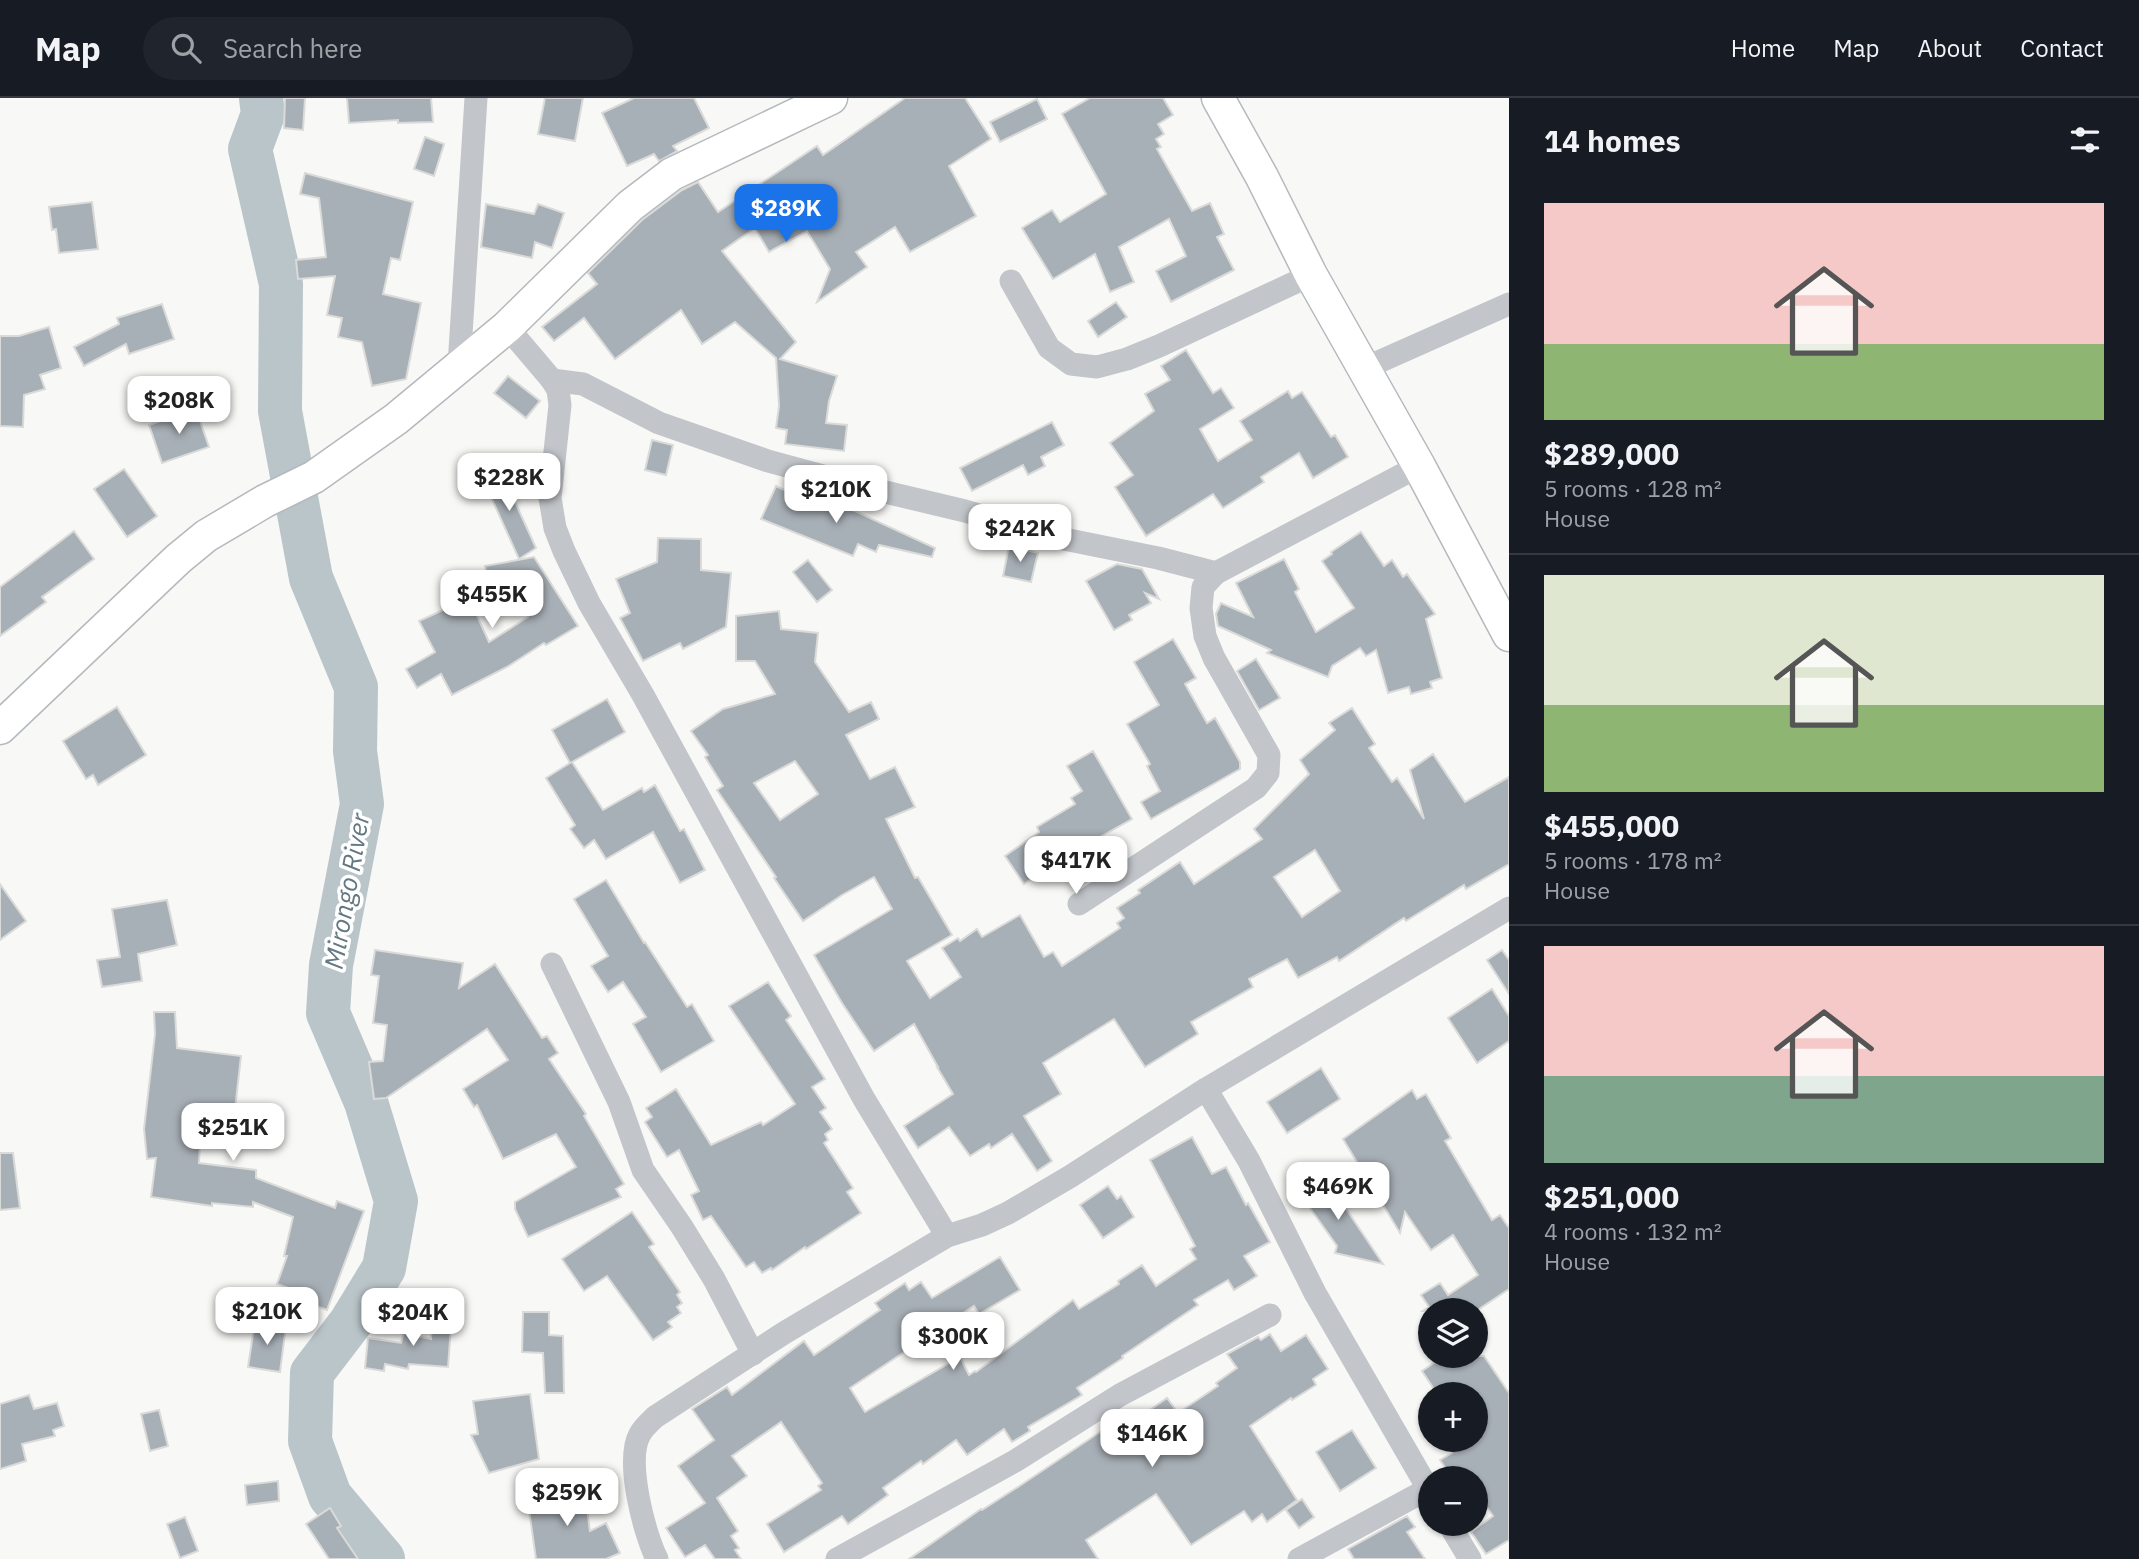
<!DOCTYPE html>
<meta charset="utf-8">
<style>
:root{--surface:#171b24;--page:#20242c;--text:#f1f3f6;--muted:#9ea1a6;--line:#363941;--accent:#1a73e8}
body{margin:0;font-family:"IBM Plex Sans",sans-serif;background:var(--page);color:var(--text);height:100vh;display:flex;flex-direction:column;font-size:26px;white-space:nowrap}
*{box-sizing:border-box;margin:0}
p{font-size:23px;color:var(--muted)}
.icon{flex:none;width:38px;height:38px;fill:none;stroke:currentColor;stroke-width:2;stroke-linecap:round;stroke-linejoin:round}
.map{position:relative;flex:1;overflow:hidden}
.sheet{display:flex;flex-direction:column;background:var(--surface);width:630px}
.sheet>*{flex:none}
.buttons{position:absolute;left:1418px;top:1200px;display:grid;gap:14px}
.buttons a{display:grid;place-items:center;width:70px;height:70px;border-radius:50%;background:var(--surface);box-shadow:0 2px 5px #0004;font-size:35px}
.price{position:absolute;translate:-50% -60px;padding:0 16px;border-radius:14px;background:#fff;color:#222;font-size:23px;line-height:46px;filter:drop-shadow(0 2px 4px #0008)}
.price::after{content:'';position:absolute;left:50%;top:42px;width:21px;height:16px;margin-left:-10px;background:inherit;clip-path:polygon(0 0,100% 0,50% 100%)}
.price.active{background:var(--accent);color:#fff}
ul{padding:0;list-style:none}
li{display:grid;align-content:center;gap:14px;height:371px;padding:0 35px}
li+li{border-top:2px solid var(--line)}
li span{display:grid;place-items:center;height:217px;border-radius:0px;color:#555}
li>.icon{margin-inline-start:auto}
span .icon{width:126px;height:126px;fill:#fffc;stroke-width:1}
li b{font-size:30px}
h2{display:flex;justify-content:space-between;align-items:center;height:84px;padding:0 35px;font-size:30px}
header{display:flex;align-items:center;gap:42px;box-sizing:border-box;height:98px;padding:0 35px;background:var(--surface);border-bottom:2px solid var(--line)}
header strong{font-size:33px}
nav{display:flex;gap:38px;margin-inline-start:auto;font-size:24px}
.search{width:490px;height:63px;background:var(--page);display:flex;align-items:center;gap:18px;box-sizing:border-box;padding:0 24px;border-radius:38px;color:var(--muted);font-size:26px}
main{display:flex;flex:1;min-height:0}
.map>svg:first-child{display:block}
.lines{fill:none;stroke-linecap:round;stroke-linejoin:round}
.river{stroke:#bac5ca;stroke-width:44}
.building{fill:#a8b0b7;stroke:#dadad8;stroke-width:2;fill-rule:evenodd}
.secondary-casing{stroke:#b4b9be;stroke-width:35}
.street{stroke:#c2c5ca;stroke-width:23}
.secondary{stroke:#fff;stroke-width:32}
.labels{text-anchor:middle;dominant-baseline:central;stroke-width:7;stroke-linejoin:round;paint-order:stroke}
.water-label{font-size:26px;font-style:italic;fill:#637882;stroke:#fff}
</style>
<header>
<strong>Map</strong>
<div class="search"><svg class="icon" aria-label="search" viewBox="0 0 24 24"><circle cx="10" cy="10" r="6"/><path d="M15 15l6 6"/></svg>Search here</div>
<nav><a>Home</a><a>Map</a><a>About</a><a>Contact</a></nav>
</header>
<main>
<div class="map">
<svg width="1509" height="1461" viewBox="0 0 1509 1461">
<rect width="100%" height="100%" fill="#f8f8f6"/>
<g class="lines">
<path class="river" d="M 261,0 L 263,16 L 250,51 L 281,186 L 280,313 L 311,480 L 356,589 L 355,653 L 362,706 L 331,867 L 328,915 L 366,1004 L 396,1103 L 384,1170 L 351,1224 L 312,1275 L 310,1343 L 330,1398 L 383,1461"/>
</g>
<g class="building">
<path d="M 285,0 L 305,0 L 303,32 L 284,30 Z"/>
<path d="M 347,0 L 431,0 L 433,24 L 398,25 L 398,22 L 349,25 Z"/>
<path d="M 545,0 L 583,0 L 575,43 L 538,36 Z"/>
<path d="M 634,0 L 694,0 L 709,30 L 673,48 L 677,53 L 659,63 L 654,56 L 627,68 L 602,15 Z"/>
<path d="M 905,0 L 965,0 L 991,41 L 949,68 L 976,118 L 910,154 L 895,129 L 856,154 L 867,169 L 817,204 L 830,171 L 807,133 L 769,154 L 755,130 L 722,153 L 796,244 L 780,261 L 837,278 L 829,303 L 826,325 L 847,327 L 844,353 L 785,346 L 787,332 L 776,330 L 779,308 L 776,260 L 735,224 L 702,246 L 681,212 L 615,261 L 584,220 L 554,243 L 542,229 L 597,186 L 588,175 L 642,122 L 682,92 L 698,84 L 718,114 L 817,48 L 823,57 Z"/>
<path d="M 1090,0 L 1163,0 L 1173,17 L 1158,26 L 1164,36 L 1156,41 L 1161,49 L 1157,51 L 1192,113 L 1210,105 L 1224,136 L 1217,139 L 1234,172 L 1171,204 L 1156,173 L 1186,158 L 1169,121 L 1119,149 L 1134,184 L 1110,194 L 1095,156 L 1053,181 L 1022,130 L 1052,112 L 1060,124 L 1106,96 L 1062,16 Z"/>
<path d="M 1037,1 L 1047,21 L 1000,44 L 990,24 Z"/>
<path d="M 425,39 L 444,46 L 434,78 L 414,71 Z"/>
<path d="M 305,75 L 413,104 L 400,162 L 391,160 L 383,196 L 421,205 L 406,281 L 372,288 L 362,244 L 338,239 L 342,220 L 327,217 L 335,178 L 298,181 L 296,162 L 326,159 L 319,100 L 300,96 Z"/>
<path d="M 92,104 L 98,151 L 59,155 L 56,131 L 52,132 L 49,109 Z"/>
<path d="M 486,106 L 534,116 L 538,106 L 564,115 L 552,150 L 535,144 L 532,160 L 481,149 Z"/>
<path d="M 1116,204 L 1127,219 L 1098,239 L 1088,223 Z"/>
<path d="M 162,206 L 174,241 L 129,256 L 126,246 L 84,268 L 74,249 L 119,226 L 117,220 Z"/>
<path d="M 49,229 L 61,270 L 40,277 L 45,291 L 24,297 L 23,329 L 0,328 L 0,238 L 19,238 Z"/>
<path d="M 1186,252 L 1213,295 L 1221,290 L 1234,310 L 1200,331 L 1218,363 L 1252,342 L 1240,323 L 1288,293 L 1292,300 L 1302,294 L 1331,339 L 1335,337 L 1348,359 L 1313,380 L 1299,355 L 1261,379 L 1264,384 L 1223,410 L 1213,396 L 1146,438 L 1115,389 L 1133,377 L 1110,345 L 1154,313 L 1145,296 L 1170,282 L 1161,268 Z"/>
<path d="M 508,278 L 540,303 L 526,320 L 494,295 Z"/>
<path d="M 196,311 L 209,349 L 162,365 L 149,327 Z"/>
<path d="M 1052,324 L 1064,347 L 1041,359 L 1045,368 L 1028,377 L 1023,367 L 972,393 L 960,370 Z"/>
<path d="M 652,342 L 673,347 L 666,377 L 645,372 Z"/>
<path d="M 124,371 L 157,418 L 127,439 L 94,391 Z"/>
<path d="M 500,371 L 536,450 L 519,461 L 482,379 Z"/>
<path d="M 776,388 L 817,407 L 820,397 L 935,450 L 932,459 L 879,447 L 876,454 L 858,446 L 853,458 L 761,421 Z"/>
<path d="M 74,433 L 94,461 L 42,499 L 46,504 L 0,538 L 0,489 Z"/>
<path d="M 1361,434 L 1384,468 L 1392,462 L 1403,479 L 1407,476 L 1435,516 L 1426,521 L 1442,580 L 1430,584 L 1432,590 L 1411,596 L 1409,589 L 1388,595 L 1376,552 L 1366,558 L 1360,550 L 1332,568 L 1328,579 L 1267,555 L 1271,552 L 1218,528 L 1216,516 L 1221,505 L 1253,519 L 1236,485 L 1284,461 L 1299,491 L 1295,494 L 1316,534 L 1354,510 L 1322,463 L 1332,456 L 1331,454 Z"/>
<path d="M 658,440 L 701,441 L 701,472 L 731,475 L 726,529 L 683,551 L 680,545 L 643,563 L 620,520 L 630,515 L 616,481 L 657,464 Z"/>
<path d="M 1009,448 L 1038,455 L 1031,484 L 1003,478 Z"/>
<path d="M 534,459 L 578,528 L 546,547 L 544,545 L 507,569 L 452,597 L 441,576 L 417,590 L 406,571 L 435,554 L 419,523 L 469,500 L 489,544 L 528,519 L 508,487 L 489,490 L 485,468 Z"/>
<path d="M 808,462 L 832,492 L 817,504 L 793,474 Z"/>
<path d="M 1117,466 L 1142,471 L 1159,501 L 1145,495 L 1151,505 L 1129,517 L 1132,522 L 1114,532 L 1086,483 Z"/>
<path d="M 779,513 L 781,531 L 818,535 L 815,564 L 849,614 L 871,604 L 879,621 L 846,637 L 870,681 L 895,669 L 915,709 L 886,721 L 915,780 L 918,779 L 952,837 L 907,863 L 930,900 L 961,879 L 942,850 L 958,840 L 960,843 L 977,831 L 982,839 L 1020,817 L 1044,859 L 1053,854 L 1062,868 L 1120,830 L 1117,825 L 1124,820 L 1117,810 L 1140,795 L 1138,792 L 1180,764 L 1194,786 L 1262,741 L 1254,731 L 1309,676 L 1300,662 L 1335,632 L 1329,625 L 1352,610 L 1375,646 L 1369,650 L 1392,684 L 1397,680 L 1424,721 L 1410,672 L 1433,656 L 1465,704 L 1509,679 L 1509,766 L 1466,791 L 1464,787 L 1406,823 L 1404,820 L 1339,863 L 1337,859 L 1298,880 L 1287,861 L 1249,881 L 1253,889 L 1191,924 L 1198,936 L 1145,969 L 1114,921 L 1043,965 L 1061,996 L 1024,1018 L 1052,1063 L 1037,1073 L 1012,1036 L 991,1050 L 989,1046 L 970,1058 L 949,1029 L 918,1050 L 904,1028 L 953,996 L 937,969 L 938,969 L 914,926 L 874,953 L 842,905 L 814,857 L 892,811 L 874,779 L 842,797 L 803,823 L 774,780 L 776,779 L 717,692 L 723,688 L 705,659 L 708,657 L 691,633 L 723,611 L 775,596 L 755,563 L 736,563 L 736,518 ZM 795,663 L 818,696 L 780,722 L 754,685 ZM 1315,752 L 1340,793 L 1302,819 L 1274,779 Z"/>
<path d="M 1173,541 L 1196,580 L 1185,586 L 1207,625 L 1215,620 L 1240,664 L 1240,671 L 1151,721 L 1141,704 L 1160,693 L 1147,668 L 1150,666 L 1127,626 L 1159,607 L 1134,564 Z"/>
<path d="M 1256,561 L 1280,600 L 1259,612 L 1237,573 Z"/>
<path d="M 607,601 L 625,634 L 572,664 L 603,712 L 642,690 L 644,694 L 655,687 L 680,733 L 684,731 L 705,772 L 680,785 L 653,734 L 606,761 L 594,742 L 584,750 L 570,731 L 575,727 L 546,680 L 570,665 L 552,632 Z"/>
<path d="M 117,609 L 146,657 L 98,687 L 93,677 L 86,681 L 63,643 Z"/>
<path d="M 1093,653 L 1132,721 L 1057,763 L 1024,786 L 1005,758 L 1039,734 L 1037,729 L 1075,706 L 1071,700 L 1082,693 L 1067,668 Z"/>
<path d="M 606,782 L 644,845 L 645,844 L 687,909 L 692,906 L 714,943 L 661,974 L 633,926 L 646,919 L 623,884 L 608,894 L 591,868 L 608,858 L 574,801 Z"/>
<path d="M 0,786 L 26,823 L 0,842 Z"/>
<path d="M 167,802 L 177,847 L 138,856 L 142,883 L 102,889 L 97,862 L 120,859 L 112,811 Z"/>
<path d="M 375,852 L 463,865 L 459,890 L 495,866 L 542,940 L 547,938 L 558,955 L 549,961 L 586,1016 L 584,1018 L 624,1086 L 616,1091 L 621,1099 L 528,1139 L 515,1111 L 515,1104 L 576,1069 L 556,1036 L 503,1061 L 477,1007 L 474,1009 L 463,991 L 508,962 L 487,931 L 386,1000 L 374,1001 L 369,964 L 383,963 L 387,927 L 373,925 L 379,878 L 371,877 Z"/>
<path d="M 1502,852 L 1509,862 L 1509,896 L 1487,862 Z"/>
<path d="M 768,884 L 791,918 L 786,922 L 825,981 L 812,989 L 826,1010 L 820,1014 L 832,1031 L 825,1036 L 828,1042 L 824,1045 L 853,1090 L 847,1094 L 861,1115 L 806,1151 L 805,1149 L 772,1172 L 771,1170 L 762,1175 L 754,1164 L 746,1169 L 711,1118 L 703,1122 L 691,1097 L 699,1093 L 679,1052 L 667,1059 L 645,1024 L 652,1019 L 646,1010 L 676,991 L 711,1047 L 761,1024 L 763,1027 L 795,1006 L 729,908 Z"/>
<path d="M 1492,891 L 1509,918 L 1509,943 L 1477,965 L 1448,920 Z"/>
<path d="M 154,914 L 175,914 L 177,950 L 241,958 L 233,1029 L 201,1026 L 199,1065 L 256,1072 L 256,1080 L 335,1110 L 337,1103 L 364,1113 L 327,1212 L 303,1203 L 306,1196 L 277,1186 L 287,1158 L 284,1158 L 293,1119 L 253,1104 L 253,1109 L 212,1105 L 212,1108 L 151,1099 L 156,1060 L 147,1061 L 144,1031 L 155,936 Z"/>
<path d="M 1321,970 L 1340,1001 L 1287,1035 L 1267,1004 Z"/>
<path d="M 1412,992 L 1417,1001 L 1426,996 L 1451,1040 L 1445,1043 L 1492,1122 L 1500,1117 L 1509,1130 L 1509,1191 L 1476,1213 L 1423,1213 L 1429,1209 L 1421,1197 L 1440,1185 L 1448,1197 L 1478,1177 L 1453,1137 L 1431,1152 L 1405,1114 L 1400,1135 L 1343,1041 Z"/>
<path d="M 1192,1039 L 1212,1076 L 1226,1069 L 1246,1107 L 1248,1105 L 1270,1144 L 1244,1158 L 1257,1178 L 1234,1192 L 1228,1182 L 1194,1202 L 1198,1207 L 1122,1258 L 1123,1260 L 1077,1290 L 1082,1297 L 1028,1329 L 1030,1333 L 1012,1344 L 1004,1331 L 967,1357 L 956,1342 L 923,1366 L 921,1363 L 883,1390 L 888,1397 L 848,1426 L 842,1418 L 784,1454 L 767,1426 L 821,1392 L 818,1388 L 822,1385 L 781,1324 L 732,1358 L 747,1378 L 717,1400 L 738,1433 L 731,1438 L 739,1450 L 735,1452 L 741,1461 L 715,1461 L 705,1447 L 685,1459 L 666,1430 L 705,1405 L 678,1368 L 714,1342 L 692,1311 L 727,1289 L 732,1297 L 804,1243 L 814,1257 L 880,1212 L 875,1205 L 905,1185 L 909,1192 L 921,1184 L 932,1200 L 1000,1159 L 1020,1192 L 979,1216 L 974,1208 L 850,1290 L 865,1314 L 960,1259 L 969,1277 L 975,1273 L 976,1274 L 1073,1202 L 1079,1211 L 1119,1186 L 1118,1183 L 1142,1167 L 1156,1188 L 1196,1161 L 1190,1151 L 1195,1148 L 1150,1062 Z"/>
<path d="M 0,1055 L 13,1055 L 20,1110 L 0,1112 Z"/>
<path d="M 1324,1078 L 1383,1166 L 1335,1155 L 1337,1148 L 1300,1096 Z"/>
<path d="M 1108,1088 L 1117,1101 L 1121,1098 L 1134,1119 L 1103,1140 L 1080,1107 Z"/>
<path d="M 632,1114 L 654,1146 L 649,1149 L 680,1194 L 677,1197 L 682,1205 L 677,1209 L 681,1215 L 668,1224 L 672,1229 L 653,1242 L 607,1178 L 584,1193 L 562,1161 Z"/>
<path d="M 433,1214 L 452,1216 L 448,1269 L 409,1266 L 408,1271 L 385,1266 L 384,1273 L 365,1270 L 368,1240 L 401,1245 L 404,1235 L 431,1241 Z"/>
<path d="M 523,1214 L 549,1214 L 549,1237 L 563,1238 L 564,1295 L 545,1295 L 543,1255 L 522,1254 Z"/>
<path d="M 255,1223 L 286,1228 L 280,1274 L 248,1269 Z"/>
<path d="M 1270,1236 L 1281,1253 L 1306,1237 L 1328,1271 L 1313,1281 L 1316,1287 L 1292,1302 L 1291,1300 L 1250,1328 L 1297,1402 L 1267,1424 L 1262,1416 L 1252,1424 L 1244,1413 L 1191,1447 L 1156,1396 L 1086,1442 L 1098,1461 L 909,1461 L 981,1411 L 982,1412 L 1021,1387 L 1103,1332 L 1110,1340 L 1167,1300 L 1178,1315 L 1218,1288 L 1216,1285 L 1237,1270 L 1227,1256 L 1258,1239 L 1261,1242 Z"/>
<path d="M 1444,1258 L 1484,1258 L 1509,1295 L 1509,1442 L 1486,1456 L 1471,1434 L 1493,1418 L 1475,1392 L 1475,1381 L 1453,1381 L 1440,1362 L 1452,1355 L 1444,1342 L 1475,1342 L 1475,1297 L 1438,1297 L 1422,1273 Z"/>
<path d="M 530,1296 L 539,1361 L 489,1375 L 471,1337 L 478,1336 L 473,1303 Z"/>
<path d="M 29,1297 L 34,1311 L 57,1305 L 64,1328 L 53,1332 L 55,1338 L 22,1346 L 26,1363 L 0,1371 L 0,1306 Z"/>
<path d="M 159,1312 L 168,1348 L 150,1353 L 141,1316 Z"/>
<path d="M 1352,1332 L 1376,1370 L 1340,1393 L 1316,1354 Z"/>
<path d="M 278,1383 L 279,1403 L 247,1407 L 245,1387 Z"/>
<path d="M 584,1390 L 590,1433 L 606,1425 L 620,1455 L 606,1461 L 536,1461 L 527,1398 Z"/>
<path d="M 1302,1401 L 1314,1419 L 1299,1430 L 1286,1412 Z"/>
<path d="M 330,1410 L 341,1428 L 337,1430 L 358,1461 L 329,1461 L 306,1426 Z"/>
<path d="M 1407,1418 L 1415,1429 L 1407,1434 L 1425,1461 L 1354,1461 L 1348,1451 Z"/>
<path d="M 185,1419 L 198,1453 L 180,1460 L 167,1426 Z"/>
</g>
<g class="lines">
<defs>
<g id="secondary">
<path d="M 1218,0 L 1262,79 L 1311,177 L 1419,368 L 1509,537"/>
<path d="M 0,630 L 178,461 L 206,438 L 265,403 L 314,379 L 396,321 L 507,229 L 630,108 L 672,76 L 831,0"/>
</g>
</defs>
<use href="#secondary" class="secondary-casing"/>
<g class="street">
<path d="M 1011,183 L 1049,250 L 1071,266 L 1097,269 L 1127,261 L 1159,248 L 1311,177"/>
<path d="M 507,229 L 552,282 L 558,292 L 560,307 L 550,400 L 555,430 L 564,453 L 589,505 L 643,597 L 864,1001 L 947,1138"/>
<path d="M 459,268 L 476,0"/>
<path d="M 1365,270 L 1509,206"/>
<path d="M 552,282 L 583,286 L 659,325 L 768,363 L 864,389 L 965,413 L 1054,439 L 1158,460 L 1216,475"/>
<path d="M 1079,806 L 1256,690 L 1268,675 L 1269,657 L 1214,560 L 1205,538 L 1201,510 L 1203,489 L 1216,475 L 1419,368"/>
<path d="M 552,866 L 619,1004 L 643,1072 L 682,1129 L 714,1181 L 753,1256"/>
<path d="M 1206,991 L 1249,1063 L 1315,1195 L 1430,1394"/>
<path d="M 1449,1426 L 1470,1461"/>
<path d="M 657,1461 C 644,1435 625,1362 640,1336 C 643,1330 650,1324 655,1319 L 784,1235 L 947,1138 L 982,1127 L 1008,1115 L 1071,1078 L 1206,991 L 1509,810"/>
<path d="M 837,1461 L 1015,1363 L 1120,1297 L 1270,1217"/>
<path d="M 1299,1461 L 1428,1391"/>
</g>
<use href="#secondary" class="secondary"/>
</g>
<g class="labels">
<g class="water-label">
<text transform="translate(346 793) rotate(-80)">Mirongo River</text>
</g>
</g>
</svg>
<div class="buttons">
<a><svg class="icon" aria-label="layers" viewBox="0 0 24 24"><path d="M12 4l9 5-9 5-9-5zM3 14l9 5 9-5"/></svg></a>
<a>+</a>
<a>−</a>
</div>
<b class="price active" style="left:786px;top:146px">$289K</b>
<b class="price" style="left:179px;top:338px">$208K</b>
<b class="price" style="left:509px;top:415px">$228K</b>
<b class="price" style="left:836px;top:427px">$210K</b>
<b class="price" style="left:1020px;top:466px">$242K</b>
<b class="price" style="left:492px;top:532px">$455K</b>
<b class="price" style="left:1076px;top:798px">$417K</b>
<b class="price" style="left:233px;top:1065px">$251K</b>
<b class="price" style="left:1338px;top:1124px">$469K</b>
<b class="price" style="left:267px;top:1249px">$210K</b>
<b class="price" style="left:413px;top:1250px">$204K</b>
<b class="price" style="left:953px;top:1274px">$300K</b>
<b class="price" style="left:1152px;top:1371px">$146K</b>
<b class="price" style="left:567px;top:1430px">$259K</b>
</div>
<section class="sheet">
<h2>14 homes<svg class="icon" aria-label="filters" viewBox="0 0 24 24"><path d="M4 7h16M4 17h16"/><circle cx="9" cy="7" r="2"/><circle cx="15" cy="17" r="2"/></svg></h2>
<ul>
<li><span style="background:linear-gradient(#f6c9c9 65%,#8fb573 0)"><svg class="icon" aria-label="home" viewBox="0 0 24 24"><path d="M3 11l9-7 9 7M6 9v11h12V9"/></svg></span><div><b>$289,000</b><p>5 rooms · 128 m²</p><p>House</p></div></li>
<li><span style="background:linear-gradient(#dfe7d0 60%,#8fb573 0)"><svg class="icon" aria-label="home" viewBox="0 0 24 24"><path d="M3 11l9-7 9 7M6 9v11h12V9"/></svg></span><div><b>$455,000</b><p>5 rooms · 178 m²</p><p>House</p></div></li>
<li><span style="background:linear-gradient(#f6c9c9 60%,#7fa58c 0)"><svg class="icon" aria-label="home" viewBox="0 0 24 24"><path d="M3 11l9-7 9 7M6 9v11h12V9"/></svg></span><div><b>$251,000</b><p>4 rooms · 132 m²</p><p>House</p></div></li>
</ul>
</section>
</main>
